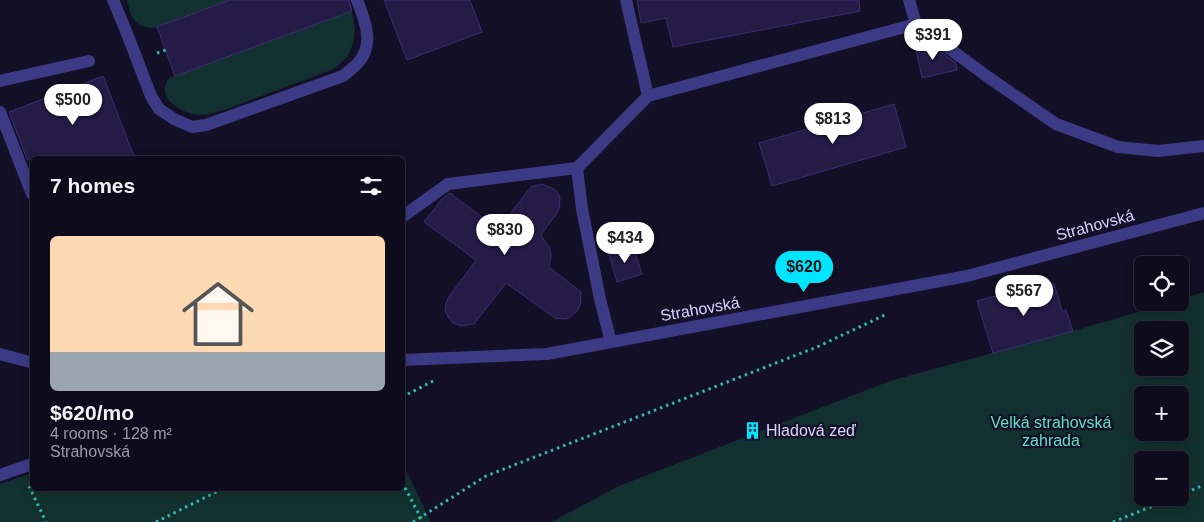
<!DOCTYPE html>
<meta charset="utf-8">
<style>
:root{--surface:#0e0b1c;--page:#171425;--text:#f1f3f6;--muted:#9b9ba3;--line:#2e2b3b;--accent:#00e5ff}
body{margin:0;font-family:Helvetica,sans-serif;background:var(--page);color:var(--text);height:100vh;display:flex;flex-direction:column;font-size:19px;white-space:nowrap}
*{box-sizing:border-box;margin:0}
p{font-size:16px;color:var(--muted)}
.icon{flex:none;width:28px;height:28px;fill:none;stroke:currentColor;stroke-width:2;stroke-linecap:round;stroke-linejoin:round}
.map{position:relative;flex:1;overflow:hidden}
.drawer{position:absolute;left:30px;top:156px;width:375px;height:335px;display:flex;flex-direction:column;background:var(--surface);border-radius:8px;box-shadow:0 2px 12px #0003,0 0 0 1px var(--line)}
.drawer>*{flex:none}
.buttons{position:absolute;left:1134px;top:256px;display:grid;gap:10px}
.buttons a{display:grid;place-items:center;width:55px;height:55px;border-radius:8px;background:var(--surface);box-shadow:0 2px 12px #0003,0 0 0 1px var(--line);font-size:25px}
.price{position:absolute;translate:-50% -42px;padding:0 11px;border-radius:18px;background:#fff;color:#222;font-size:16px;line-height:32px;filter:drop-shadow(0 1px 2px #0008)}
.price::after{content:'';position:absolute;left:50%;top:30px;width:15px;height:11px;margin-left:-8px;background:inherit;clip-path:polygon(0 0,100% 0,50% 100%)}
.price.active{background:var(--accent);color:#111}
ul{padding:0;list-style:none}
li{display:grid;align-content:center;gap:10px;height:265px;padding:0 20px}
li span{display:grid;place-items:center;height:155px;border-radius:8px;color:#555}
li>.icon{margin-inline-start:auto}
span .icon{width:90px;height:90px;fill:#fffc;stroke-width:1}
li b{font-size:21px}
h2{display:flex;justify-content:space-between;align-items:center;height:60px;padding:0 20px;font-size:21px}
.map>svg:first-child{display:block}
.green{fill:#12302f;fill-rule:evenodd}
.building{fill:#241b47;stroke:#3b2d73}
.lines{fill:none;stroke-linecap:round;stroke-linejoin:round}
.path{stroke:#2fb8b0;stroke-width:3;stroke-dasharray:2.5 4;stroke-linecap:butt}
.lane{stroke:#3d3a85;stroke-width:12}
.street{stroke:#3d3a85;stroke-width:12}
.labels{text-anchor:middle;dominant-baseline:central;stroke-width:4.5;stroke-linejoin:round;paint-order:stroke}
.street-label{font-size:16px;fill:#d9d4ff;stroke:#130f26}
.park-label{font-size:16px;fill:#5fe0c0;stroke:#130f26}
.poi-label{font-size:16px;fill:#d9d4ff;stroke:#130f26;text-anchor:start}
</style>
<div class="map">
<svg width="1204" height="522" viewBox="0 0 1204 522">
<rect width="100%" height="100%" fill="#130f26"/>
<g class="green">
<path d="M 127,0 L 230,0 L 155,28 C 134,28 131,18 127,0 Z"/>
<path d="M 347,0 C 353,15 357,27 353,43 C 351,48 350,54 346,58 C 343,62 338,65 334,69 L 224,110 C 216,112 208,115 200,115 C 183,114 154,99 169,78 L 340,15 Z"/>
<path d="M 1204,292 L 1204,522 L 551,522 L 619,486 L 890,381 L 1073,331 L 1169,303 L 1180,302 L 1180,299 ZM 1142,330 L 1180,330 L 1180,368 L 1142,368 ZM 1142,395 L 1180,395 L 1180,432 L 1142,432 ZM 1142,460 L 1180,460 L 1180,498 L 1142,498 Z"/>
<path d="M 403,464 L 431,522 L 0,522 L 0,484 L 32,473 L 32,489 L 402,489 Z"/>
</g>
<g class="building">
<path d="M 230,0 L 349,0 L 352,11 L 175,76 L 157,27 Z"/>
<path d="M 384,0 L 470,0 L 482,32 L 407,60 Z"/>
<path d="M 637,0 L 859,0 L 860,11 L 673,47 L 666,18 L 641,23 Z"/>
<path d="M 927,42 L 956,63 L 957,70 L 922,78 L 915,45 Z"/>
<path d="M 103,76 L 135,159 L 27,159 L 9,112 Z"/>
<path d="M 894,104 L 906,147 L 772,186 L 759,143 Z"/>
<path d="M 541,184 L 547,186 L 554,189 L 557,192 L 560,198 L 559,209 L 557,213 L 541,235 L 550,249 L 551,256 L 549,267 L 581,292 L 580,306 L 577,311 L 569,318 L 565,319 L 555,318 L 506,283 L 474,324 L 461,326 L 453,323 L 449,318 L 445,311 L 446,304 L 448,298 L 476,260 L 424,222 L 442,199 L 450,193 L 498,229 L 531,187 Z"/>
<path d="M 633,246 L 642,274 L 617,282 L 609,254 Z"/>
<path d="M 1054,283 L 1062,311 L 1066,310 L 1073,331 L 993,353 L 977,301 L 1017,290 L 1018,293 Z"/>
</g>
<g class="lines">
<g class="path">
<path d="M 157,53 L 166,50"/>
<path d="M 402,397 L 435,380"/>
<path d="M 402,482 L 423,522"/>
<path d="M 29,486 L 46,522"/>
<path d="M 1180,495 L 1204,485"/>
<path d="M 156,522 L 222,489"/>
<path d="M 413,522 L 486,476 L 817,347 L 887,314"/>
<path d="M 1113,522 L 1173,498"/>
</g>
<g class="lane">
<path d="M 113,0 L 126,31 L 151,96 L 159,109 L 174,119 L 192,127 L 206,125 L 343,76 C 348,72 353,68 358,63 C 375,44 365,21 357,0"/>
<path d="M 626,0 L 648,96"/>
<path d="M 909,0 L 916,24"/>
<path d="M 0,81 L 89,61"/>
<path d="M 0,112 L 32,194"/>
<path d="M 577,168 L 648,96 L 916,24 L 988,77 L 1056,124 L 1118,147 L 1158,151 L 1204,146"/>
<path d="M 402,217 L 448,184 L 577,168 L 582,209 L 600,299 L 611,342"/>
<path d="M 0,354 L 30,362 L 32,361"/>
</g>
<g class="street">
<path d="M 402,360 L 547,354 L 967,276 L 1204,213"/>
<path d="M 0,475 L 32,464"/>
</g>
</g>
<defs>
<symbol id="building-bare" viewBox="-9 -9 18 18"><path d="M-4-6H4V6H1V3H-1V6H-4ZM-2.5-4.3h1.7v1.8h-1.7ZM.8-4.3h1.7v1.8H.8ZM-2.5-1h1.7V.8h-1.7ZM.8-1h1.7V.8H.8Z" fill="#00e5ff" stroke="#130f26" stroke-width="2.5" paint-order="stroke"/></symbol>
</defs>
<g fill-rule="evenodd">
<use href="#building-bare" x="740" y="418" width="25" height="25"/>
</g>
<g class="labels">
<g class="street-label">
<text transform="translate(1095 225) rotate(-15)">Strahovská</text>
<text transform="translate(700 309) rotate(-10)">Strahovská</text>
</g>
<g class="park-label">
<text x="1051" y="422">Velká strahovská<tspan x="1051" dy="18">zahrada</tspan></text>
</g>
<g class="poi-label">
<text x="766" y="430">Hladová zeď</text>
</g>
</g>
</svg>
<div class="buttons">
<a><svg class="icon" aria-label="locate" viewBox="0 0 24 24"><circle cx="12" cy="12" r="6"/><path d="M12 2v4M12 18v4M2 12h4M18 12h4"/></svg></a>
<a><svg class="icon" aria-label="layers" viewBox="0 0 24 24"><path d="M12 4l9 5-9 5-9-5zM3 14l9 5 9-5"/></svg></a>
<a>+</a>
<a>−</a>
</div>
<b class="price" style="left:933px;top:61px">$391</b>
<b class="price" style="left:73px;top:126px">$500</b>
<b class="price" style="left:833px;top:145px">$813</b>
<b class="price" style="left:505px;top:256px">$830</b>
<b class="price" style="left:625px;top:264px">$434</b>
<b class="price active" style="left:804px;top:293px">$620</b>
<b class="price" style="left:1024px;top:317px">$567</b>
<section class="drawer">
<h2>7 homes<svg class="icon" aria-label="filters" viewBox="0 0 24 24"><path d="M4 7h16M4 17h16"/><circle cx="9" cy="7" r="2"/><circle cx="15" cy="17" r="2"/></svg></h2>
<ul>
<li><span style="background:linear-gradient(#ffd9b3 75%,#9aa5b1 0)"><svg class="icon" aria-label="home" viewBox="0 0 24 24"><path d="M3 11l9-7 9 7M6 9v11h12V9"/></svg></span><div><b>$620/mo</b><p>4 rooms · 128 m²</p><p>Strahovská</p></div></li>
</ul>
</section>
</div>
